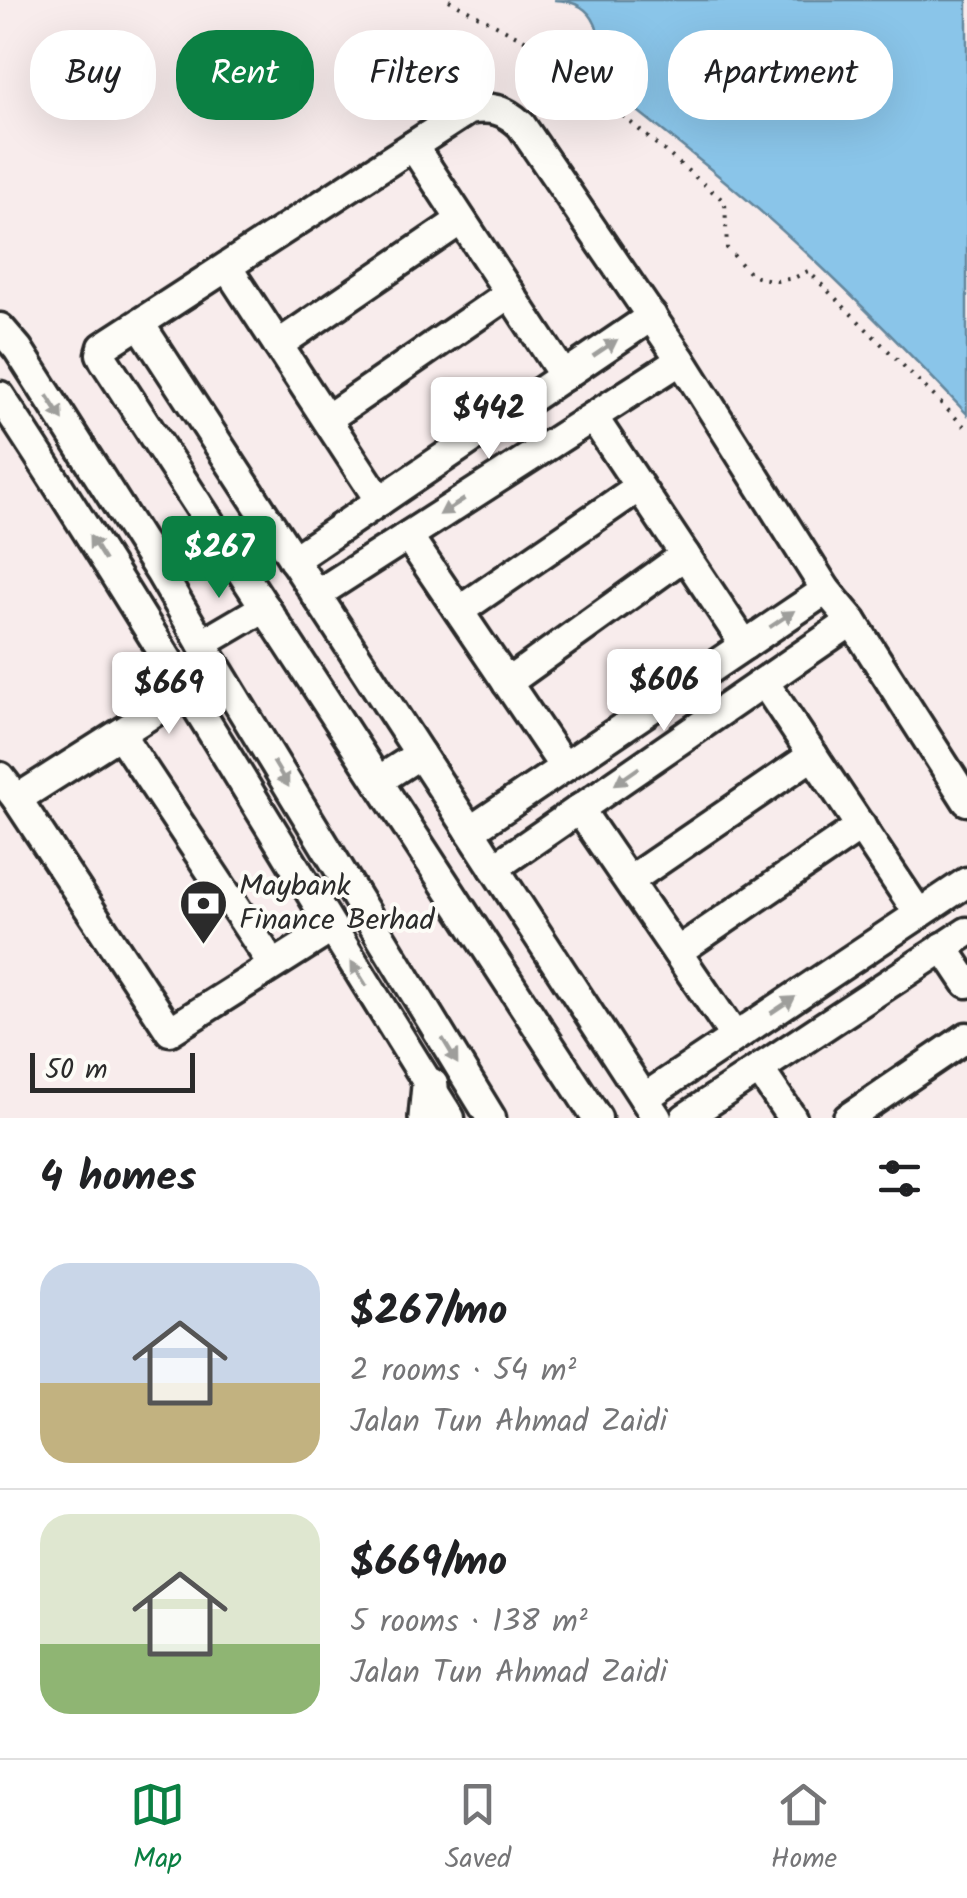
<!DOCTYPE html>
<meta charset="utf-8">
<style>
:root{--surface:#fff;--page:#f2f2f2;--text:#202124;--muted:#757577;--line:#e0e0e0;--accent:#0b8043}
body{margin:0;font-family:Kalam,sans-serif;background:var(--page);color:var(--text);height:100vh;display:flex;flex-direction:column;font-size:38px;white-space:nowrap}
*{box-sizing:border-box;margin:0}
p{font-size:32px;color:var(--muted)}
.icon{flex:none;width:55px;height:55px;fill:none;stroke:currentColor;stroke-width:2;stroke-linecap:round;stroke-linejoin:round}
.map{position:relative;height:1118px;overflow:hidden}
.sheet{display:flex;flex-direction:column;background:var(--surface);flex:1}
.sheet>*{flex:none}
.guide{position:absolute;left:30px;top:30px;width:908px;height:90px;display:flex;gap:20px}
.scale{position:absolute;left:30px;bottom:25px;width:165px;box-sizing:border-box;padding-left:10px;border:5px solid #2b2b2b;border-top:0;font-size:28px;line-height:35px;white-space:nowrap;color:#2b2b2b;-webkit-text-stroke:8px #fdfcf7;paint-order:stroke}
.price{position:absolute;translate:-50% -85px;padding:0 22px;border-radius:10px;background:#fff;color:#222;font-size:32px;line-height:65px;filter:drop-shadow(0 2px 5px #0008)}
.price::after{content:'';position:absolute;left:50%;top:60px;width:30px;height:22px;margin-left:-15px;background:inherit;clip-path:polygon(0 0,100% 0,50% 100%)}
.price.on{background:var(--accent);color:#fff}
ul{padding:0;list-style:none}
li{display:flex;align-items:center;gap:30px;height:250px;padding:0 40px}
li+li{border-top:2px solid var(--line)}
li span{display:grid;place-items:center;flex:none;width:280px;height:200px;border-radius:30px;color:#555}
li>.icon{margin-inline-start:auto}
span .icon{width:120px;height:120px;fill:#fffc;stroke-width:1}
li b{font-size:42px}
h2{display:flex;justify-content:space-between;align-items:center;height:120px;padding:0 40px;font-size:42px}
.tag{padding:0 35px;border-radius:40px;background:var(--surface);box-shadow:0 10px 40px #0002;font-size:35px;line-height:90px}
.tag.on{background:var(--accent);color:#fff}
.dock{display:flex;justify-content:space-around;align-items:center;height:140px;border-top:2px solid var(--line);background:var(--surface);font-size:28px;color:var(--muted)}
.dock a{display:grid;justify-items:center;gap:5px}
.dock .on{color:var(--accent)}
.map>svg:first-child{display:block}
.water{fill:#8ac5e9;stroke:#64879d;stroke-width:2.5}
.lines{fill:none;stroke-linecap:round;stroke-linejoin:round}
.minor-casing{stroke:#2b2b2b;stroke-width:35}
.major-casing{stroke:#2b2b2b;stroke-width:42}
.path{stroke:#2b2b2b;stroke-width:4;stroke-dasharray:2.5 8;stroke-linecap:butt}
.minor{stroke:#fdfcf7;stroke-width:28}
.major{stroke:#fdfcf7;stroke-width:35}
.oneway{fill:#9e9e9b}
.labels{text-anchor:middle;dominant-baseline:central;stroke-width:8;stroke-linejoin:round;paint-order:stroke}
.poi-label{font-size:30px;fill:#2b2b2b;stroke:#fdfcf7;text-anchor:start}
</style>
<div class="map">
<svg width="967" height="1118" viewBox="0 0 967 1118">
<rect width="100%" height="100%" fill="#f8ecec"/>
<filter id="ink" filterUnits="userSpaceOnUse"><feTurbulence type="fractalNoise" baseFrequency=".01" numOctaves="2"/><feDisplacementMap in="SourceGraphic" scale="20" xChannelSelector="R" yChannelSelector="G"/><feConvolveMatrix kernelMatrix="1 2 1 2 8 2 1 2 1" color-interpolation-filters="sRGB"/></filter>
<g filter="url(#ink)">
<path class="water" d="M 554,0 L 967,0 L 967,414 C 916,360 864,307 810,256 C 741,191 666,133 592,75 C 608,39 598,1 554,0 Z"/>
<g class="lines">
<defs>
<g id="minor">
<path d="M 413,146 L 564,376"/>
<path d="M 227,267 L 380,501"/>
<path d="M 140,324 L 657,1118"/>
<path d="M 0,328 L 18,349 L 160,572 L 202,644 L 491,1118"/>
<path d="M 278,345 L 461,220"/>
<path d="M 0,396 C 156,633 299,878 450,1118"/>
<path d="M 593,417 L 745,645"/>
<path d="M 327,419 L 510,293"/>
<path d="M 408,536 L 564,767"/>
<path d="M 293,560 L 652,316"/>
<path d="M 316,595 L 681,360"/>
<path d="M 459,611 L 639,487"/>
<path d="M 202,644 L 265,607"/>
<path d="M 764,682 L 919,914"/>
<path d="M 507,683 L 685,555"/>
<path d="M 120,734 L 273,965"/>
<path d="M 0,777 L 17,799 L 170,1031 L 331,929"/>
<path d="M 378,781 L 420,754"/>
<path d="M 17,799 L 187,691"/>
<path d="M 579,809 L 735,1037"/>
<path d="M 470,831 L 826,590"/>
<path d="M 494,868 L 852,621"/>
<path d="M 629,881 L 813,755"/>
<path d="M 943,947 L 967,983"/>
<path d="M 677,952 L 861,826"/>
<path d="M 759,1069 L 792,1118"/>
<path d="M 644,1098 L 967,882"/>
<path d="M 597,1118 L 104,360 L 101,354 L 103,347 L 468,110 C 491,106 504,109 521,125 L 681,360 L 826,590 L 852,621 L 967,801"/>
<path d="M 685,1118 L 967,932"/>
<path d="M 848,1118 L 967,1037"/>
</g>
<path id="major" d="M 427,1118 L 430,1086"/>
</defs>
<use href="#minor" class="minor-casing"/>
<use href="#major" class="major-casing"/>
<path class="path" d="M 449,0 L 547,52 L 725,202 L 727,248 L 752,276 L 777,281 L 794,278 L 808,271 L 967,429"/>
<use href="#minor" class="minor"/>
<use href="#major" class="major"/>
</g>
<defs><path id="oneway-solid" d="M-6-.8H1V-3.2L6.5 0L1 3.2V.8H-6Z" transform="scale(2.5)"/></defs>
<g class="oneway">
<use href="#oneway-solid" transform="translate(605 348) rotate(-34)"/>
<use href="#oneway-solid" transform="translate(55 408) rotate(57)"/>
<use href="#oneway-solid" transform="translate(452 507) rotate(147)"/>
<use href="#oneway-solid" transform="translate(97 548) rotate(-122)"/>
<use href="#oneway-solid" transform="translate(782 619) rotate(-34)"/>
<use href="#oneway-solid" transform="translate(281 774) rotate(59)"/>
<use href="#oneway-solid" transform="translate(627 776) rotate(145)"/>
<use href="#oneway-solid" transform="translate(359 974) rotate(-122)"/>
<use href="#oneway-solid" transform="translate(783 1005) rotate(-34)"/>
<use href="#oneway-solid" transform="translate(450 1051) rotate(59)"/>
</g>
</g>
<defs>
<symbol id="bank-pin" viewBox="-11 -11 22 30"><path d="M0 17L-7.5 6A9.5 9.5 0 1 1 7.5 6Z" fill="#2b2b2b" stroke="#fdfcf7"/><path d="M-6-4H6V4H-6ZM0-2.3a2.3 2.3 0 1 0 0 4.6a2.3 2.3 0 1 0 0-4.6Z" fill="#fff"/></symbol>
</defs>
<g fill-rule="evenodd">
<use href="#bank-pin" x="176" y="876" width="55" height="75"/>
</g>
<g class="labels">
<g class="poi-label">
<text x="239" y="887">Maybank<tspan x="239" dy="34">Finance Berhad</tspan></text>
</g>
</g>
</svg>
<div class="scale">50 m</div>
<b class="price" style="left:489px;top:462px">$442</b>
<b class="price on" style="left:219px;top:601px">$267</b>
<b class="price" style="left:664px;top:734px">$606</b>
<b class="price" style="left:169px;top:737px">$669</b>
<div class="guide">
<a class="tag">Buy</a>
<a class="tag on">Rent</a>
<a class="tag">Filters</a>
<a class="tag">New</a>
<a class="tag">Apartment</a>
</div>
</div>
<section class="sheet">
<h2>4 homes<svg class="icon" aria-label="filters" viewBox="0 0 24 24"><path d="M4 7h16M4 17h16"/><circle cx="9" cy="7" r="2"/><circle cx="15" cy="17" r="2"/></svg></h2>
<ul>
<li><span style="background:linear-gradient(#c9d6e8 60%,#c2b280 0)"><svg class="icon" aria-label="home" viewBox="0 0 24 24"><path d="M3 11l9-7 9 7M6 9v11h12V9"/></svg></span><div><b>$267/mo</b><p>2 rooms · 54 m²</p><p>Jalan Tun Ahmad Zaidi</p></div></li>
<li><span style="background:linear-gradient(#dfe7d0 65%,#8fb573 0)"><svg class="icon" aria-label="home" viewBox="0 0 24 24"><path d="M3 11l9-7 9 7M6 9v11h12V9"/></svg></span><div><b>$669/mo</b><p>5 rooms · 138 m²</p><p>Jalan Tun Ahmad Zaidi</p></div></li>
</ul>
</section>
<nav class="dock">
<a class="on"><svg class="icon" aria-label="map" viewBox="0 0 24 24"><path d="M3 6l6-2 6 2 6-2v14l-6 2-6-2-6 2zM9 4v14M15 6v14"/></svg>Map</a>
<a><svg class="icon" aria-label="saved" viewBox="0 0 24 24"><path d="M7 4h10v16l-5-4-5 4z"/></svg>Saved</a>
<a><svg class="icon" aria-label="home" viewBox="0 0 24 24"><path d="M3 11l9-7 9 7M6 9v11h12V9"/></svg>Home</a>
</nav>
